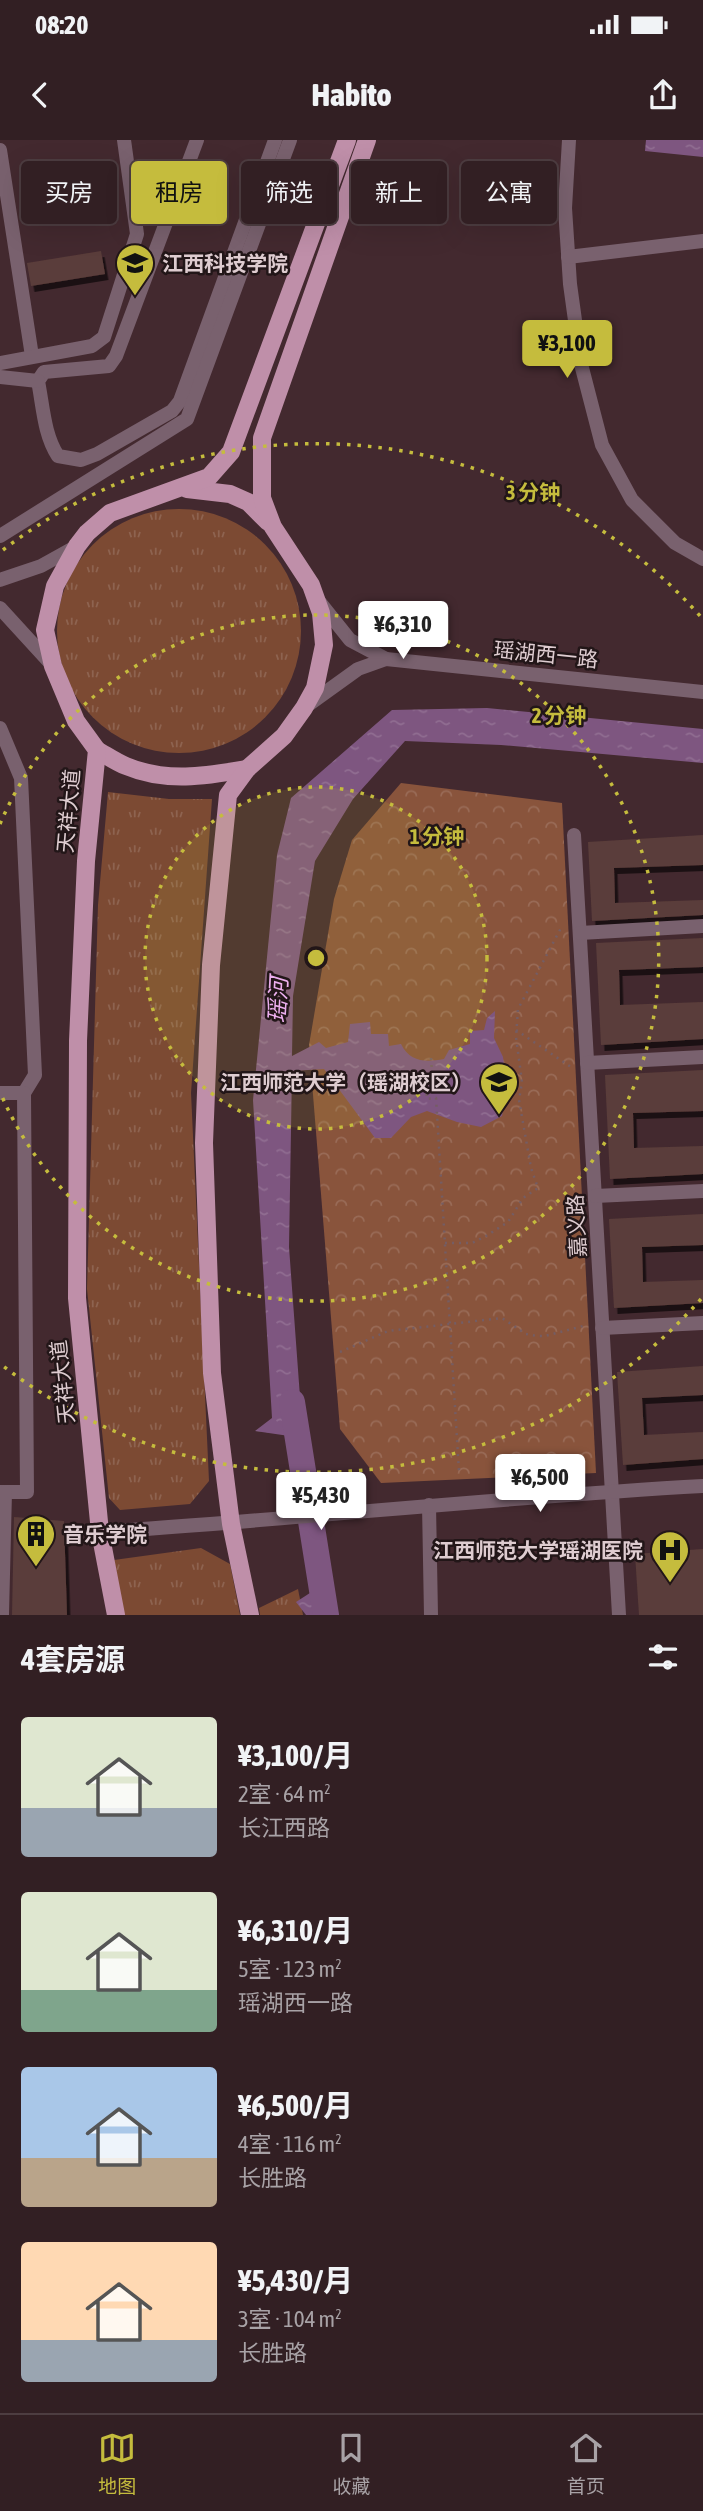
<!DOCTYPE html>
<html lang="zh">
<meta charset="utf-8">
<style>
:root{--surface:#321f23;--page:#3a272b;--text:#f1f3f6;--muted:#a8a2a6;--line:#4d3d41;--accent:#c5bc3d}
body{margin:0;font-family:"Asap Condensed","Noto Sans SC",sans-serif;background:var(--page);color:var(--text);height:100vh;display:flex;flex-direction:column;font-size:26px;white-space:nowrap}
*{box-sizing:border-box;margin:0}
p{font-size:23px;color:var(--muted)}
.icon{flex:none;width:38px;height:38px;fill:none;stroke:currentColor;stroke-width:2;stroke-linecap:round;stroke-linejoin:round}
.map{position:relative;height:1475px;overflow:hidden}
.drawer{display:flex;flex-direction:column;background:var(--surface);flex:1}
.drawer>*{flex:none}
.banner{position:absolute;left:21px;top:21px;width:662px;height:63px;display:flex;gap:14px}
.price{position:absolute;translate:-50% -60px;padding:0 16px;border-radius:7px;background:#fff;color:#222;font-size:23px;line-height:46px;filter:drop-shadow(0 2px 4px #0008)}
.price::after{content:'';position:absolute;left:50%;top:42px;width:21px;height:16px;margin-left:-10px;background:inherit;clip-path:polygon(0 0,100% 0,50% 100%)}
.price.active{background:var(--accent);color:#111}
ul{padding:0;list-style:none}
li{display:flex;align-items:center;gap:21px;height:175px;padding:0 21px}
li span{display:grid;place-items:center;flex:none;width:196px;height:140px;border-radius:7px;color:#555}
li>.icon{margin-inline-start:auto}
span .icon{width:84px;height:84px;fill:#fffc;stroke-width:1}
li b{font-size:30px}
h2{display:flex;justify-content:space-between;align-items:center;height:84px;padding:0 21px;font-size:30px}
.chip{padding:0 24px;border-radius:7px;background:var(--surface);box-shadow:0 7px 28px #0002,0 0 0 2px var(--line);font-size:24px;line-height:63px}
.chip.active{background:var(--accent);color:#111}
.status{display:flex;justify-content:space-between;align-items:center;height:49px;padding:0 35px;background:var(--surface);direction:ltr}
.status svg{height:19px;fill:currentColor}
header{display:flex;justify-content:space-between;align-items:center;height:91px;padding:0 21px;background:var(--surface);font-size:32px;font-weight:800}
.tab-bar{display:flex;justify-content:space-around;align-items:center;height:98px;border-top:2px solid var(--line);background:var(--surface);font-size:19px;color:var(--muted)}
.tab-bar a{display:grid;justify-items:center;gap:4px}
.tab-bar .active{color:var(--accent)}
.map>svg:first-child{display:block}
.grass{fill:url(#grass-tufts)}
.forest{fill:url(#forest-crowns)}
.water{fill:url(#water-ripples)}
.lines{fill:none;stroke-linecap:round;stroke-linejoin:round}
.river{stroke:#7e5680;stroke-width:26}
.building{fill:#5a3d3a;filter:url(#shadow)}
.path{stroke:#755d63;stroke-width:2.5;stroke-dasharray:2 5;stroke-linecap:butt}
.minor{stroke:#79616e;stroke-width:14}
.major{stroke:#bf8fa9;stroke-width:18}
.ring{fill:none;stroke:#c5bc3d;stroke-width:3.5;stroke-dasharray:3.5 7}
.labels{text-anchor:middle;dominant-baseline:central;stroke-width:5;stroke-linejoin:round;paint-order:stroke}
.poi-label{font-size:21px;font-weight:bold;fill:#deccd0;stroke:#221618;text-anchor:start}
.street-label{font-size:21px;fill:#deccd0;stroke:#221618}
.water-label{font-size:23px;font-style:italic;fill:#ecafee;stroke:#221618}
.centre{fill:#c5bc3d;stroke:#221618;stroke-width:3.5}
.ring-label{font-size:21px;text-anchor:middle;font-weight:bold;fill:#c5bc3d;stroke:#221618;stroke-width:5;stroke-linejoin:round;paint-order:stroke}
</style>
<div class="status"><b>08:20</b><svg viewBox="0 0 49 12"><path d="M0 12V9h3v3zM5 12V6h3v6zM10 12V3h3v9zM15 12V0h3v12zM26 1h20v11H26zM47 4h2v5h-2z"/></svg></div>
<header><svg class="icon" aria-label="back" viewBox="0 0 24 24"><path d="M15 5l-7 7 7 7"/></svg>Habito<svg class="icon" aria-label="share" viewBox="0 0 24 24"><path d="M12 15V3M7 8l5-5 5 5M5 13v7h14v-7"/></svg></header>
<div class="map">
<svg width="703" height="1475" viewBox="0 0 703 1475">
<defs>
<pattern id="grass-tufts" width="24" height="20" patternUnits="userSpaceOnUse" patternTransform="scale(1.75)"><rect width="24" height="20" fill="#7c4a33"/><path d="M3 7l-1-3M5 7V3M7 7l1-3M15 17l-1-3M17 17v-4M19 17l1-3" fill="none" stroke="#8e6350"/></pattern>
<pattern id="forest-crowns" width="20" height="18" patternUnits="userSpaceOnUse" patternTransform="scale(1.75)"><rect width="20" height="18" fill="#89543c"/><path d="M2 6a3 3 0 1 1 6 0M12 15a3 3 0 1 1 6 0" fill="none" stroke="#996b57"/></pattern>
<pattern id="water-ripples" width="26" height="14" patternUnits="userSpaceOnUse" patternTransform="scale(1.75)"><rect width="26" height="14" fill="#7e5680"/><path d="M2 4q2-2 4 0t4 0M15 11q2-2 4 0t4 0" fill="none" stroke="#906d91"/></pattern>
<filter id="shadow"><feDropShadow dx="3.5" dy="6" stdDeviation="0" flood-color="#0009"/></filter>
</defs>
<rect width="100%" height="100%" fill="#43292f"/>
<g class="grass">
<circle cx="179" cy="491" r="122"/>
<path d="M 108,652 L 169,659 L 212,659 L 191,953 L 209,1341 L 190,1364 L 120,1370 L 109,1358 L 87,1149 L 98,765 Z"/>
<path d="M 201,1408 L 230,1424 L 240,1475 L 124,1475 L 114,1420 Z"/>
<path d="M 298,1449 L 303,1475 L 260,1475 L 259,1468 Z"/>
</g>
<path class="forest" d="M 401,643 L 562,663 L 596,1333 L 381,1343 L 340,1289 L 309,905 L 334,759 L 352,700 Z"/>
<g class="water">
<path d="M 646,0 L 703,0 L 703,17 L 645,11 Z"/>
<path d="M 487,568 L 703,589 L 703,623 L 501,605 L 405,601 L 353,659 L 315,721 L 293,856 L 292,916 L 319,902 L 326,908 L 348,902 L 350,884 L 370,882 L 371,894 L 388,894 L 389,906 L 401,904 C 410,923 427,922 444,919 L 449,910 L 470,904 L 470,891 L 484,890 L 487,878 L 495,871 L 494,898 L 503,917 L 507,949 L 502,976 L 481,987 L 457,982 L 427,971 L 411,977 L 391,998 L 375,998 L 324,929 L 292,931 L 289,1107 L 303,1298 L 255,1291 L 272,1278 L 253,960 L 277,715 L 291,658 L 392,570 Z"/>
<path d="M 327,1442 L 335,1475 L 306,1475 L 296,1462 Z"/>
</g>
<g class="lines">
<path class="river" d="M 292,1262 L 326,1475"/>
</g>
<g class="building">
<path d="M 101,111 L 105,134 L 31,146 L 27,123 Z"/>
<path d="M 703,695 L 703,725 L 614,728 L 615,763 L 703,760 L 703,775 L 592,781 L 588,702 Z"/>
<path d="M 703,798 L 703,827 L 619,830 L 620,865 L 703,862 L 703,899 L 601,905 L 596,803 Z"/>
<path d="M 703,930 L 703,971 L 633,973 L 634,1008 L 703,1006 L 703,1034 L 610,1039 L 605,935 Z"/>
<path d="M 703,1074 L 703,1105 L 642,1107 L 643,1142 L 703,1140 L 703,1163 L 614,1168 L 609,1079 Z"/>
<path d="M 703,1226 L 703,1255 L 642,1258 L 644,1295 L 703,1292 L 703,1319 L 623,1325 L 617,1232 Z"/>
<path d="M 14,1377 L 64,1381 L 67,1475 L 12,1475 Z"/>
<path d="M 703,1409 L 703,1475 L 639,1475 L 635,1414 Z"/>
</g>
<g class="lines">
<g class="path">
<path d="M 516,890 L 571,927"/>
<path d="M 431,918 L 433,945 L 426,946 L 427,959 L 436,958 L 459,1332"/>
<path d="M 445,1103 L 472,1103 L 486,1096 L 508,1082 L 523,1058 L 538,1048 L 531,1028 L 519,960 L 522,942 L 516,897 L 518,869 L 561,788"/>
<path d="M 340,1212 L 388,1191 L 450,1184 L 502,1178 L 526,1194 L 537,1196 L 545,1196 L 587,1185"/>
</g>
<g class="minor">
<path d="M 197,0 L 116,216 L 109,226 L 44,232 L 38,241 C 43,266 44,295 58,316 L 81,320 L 97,314 L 172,271 L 180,261 L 275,0"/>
<path d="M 569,0 L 565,68 L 570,144 L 581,224 L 602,305 L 632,360 L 675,403 L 703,419"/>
<path d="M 0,10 L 32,216"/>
<path d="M 568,117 L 703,101"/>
<path d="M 0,223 L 92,206 L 104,197 L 137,94 L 124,0"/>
<path d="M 0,237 L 38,241"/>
<path d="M 0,396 L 187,279 L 290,0"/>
<path d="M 0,440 L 41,426 L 77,406"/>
<path d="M 0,468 L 53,526"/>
<path d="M 386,519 L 703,552"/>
<path d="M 308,565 L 358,529 L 386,519 L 350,500 L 318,460"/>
<path d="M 0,588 L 21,638 L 35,935 L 24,953"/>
<path d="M 574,695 L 619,1475"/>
<path d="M 580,793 L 703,786"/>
<path d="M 587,923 L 703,917"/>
<path d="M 0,953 L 24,953 L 27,1352 L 0,1352"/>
<path d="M 595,1056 L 703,1051"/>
<path d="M 602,1188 L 703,1183"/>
<path d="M 429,1365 L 431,1475"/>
<path d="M 100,1392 C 301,1379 501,1357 703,1346"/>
<path d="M 2,1475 L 5,1352"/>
</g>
<g class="major">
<path d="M 187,349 L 230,354 L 248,362 L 268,382"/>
<path d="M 97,610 C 106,615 116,622 126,626 C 166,643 206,636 247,629"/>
<path d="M 116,1475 L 100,1392 L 77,1158 L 78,901 L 86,721 L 97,610 L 76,581 L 53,526 L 45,490 L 55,446 L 77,406 L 87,393 L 110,373 L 209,337 L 231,312 L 347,0"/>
<path d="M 250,1475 L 231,1384 L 212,1233 L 204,1003 L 211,825 L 228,655 L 247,629 L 284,596 L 304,568 L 315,548 L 324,505 L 321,473 L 311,445 L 273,387 L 262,358 L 262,298 L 367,0"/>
</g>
</g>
<circle cx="316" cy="818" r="171" fill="#c5bc3d" fill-opacity=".12"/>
<g class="ring">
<circle cx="316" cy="818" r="171"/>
<path d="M0 684A343 343 0 1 1 0 952"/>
<path d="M701 1159A514 514 0 0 1 3 1226M3 410A514 514 0 0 1 701 477"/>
</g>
<defs>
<symbol id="university-pin" viewBox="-11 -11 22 30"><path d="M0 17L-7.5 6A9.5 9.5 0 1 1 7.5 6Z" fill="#c5bc3d" stroke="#221618"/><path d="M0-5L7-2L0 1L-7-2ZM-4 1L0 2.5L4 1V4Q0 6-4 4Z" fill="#111"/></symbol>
<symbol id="building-pin" viewBox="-11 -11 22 30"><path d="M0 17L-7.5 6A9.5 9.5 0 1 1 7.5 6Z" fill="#c5bc3d" stroke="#221618"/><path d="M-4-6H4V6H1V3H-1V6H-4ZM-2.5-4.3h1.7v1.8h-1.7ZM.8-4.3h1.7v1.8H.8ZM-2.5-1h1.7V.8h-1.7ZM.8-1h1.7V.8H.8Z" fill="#111"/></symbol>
<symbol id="hospital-pin" viewBox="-11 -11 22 30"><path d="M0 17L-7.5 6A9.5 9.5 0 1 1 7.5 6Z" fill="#c5bc3d" stroke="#221618"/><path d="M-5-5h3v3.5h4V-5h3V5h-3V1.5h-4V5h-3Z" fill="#111"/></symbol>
</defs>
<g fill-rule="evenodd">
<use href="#university-pin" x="113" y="101" width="44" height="60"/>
<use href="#university-pin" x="477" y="920" width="44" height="60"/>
<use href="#building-pin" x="14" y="1372" width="44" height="60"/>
<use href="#hospital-pin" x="648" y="1388" width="44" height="60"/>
</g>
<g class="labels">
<g class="poi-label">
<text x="162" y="123">江西科技学院</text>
<text x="472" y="942" text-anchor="end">江西师范大学（瑶湖校区）</text>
<text x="63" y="1394">音乐学院</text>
<text x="643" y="1410" text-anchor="end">江西师范大学瑶湖医院</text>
</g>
<g class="street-label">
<text transform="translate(546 514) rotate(6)">瑶湖西一路</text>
<text transform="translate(68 671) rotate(-85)">天祥大道</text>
<text transform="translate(576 1086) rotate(-93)">嘉义路</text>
<text transform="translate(62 1242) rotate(-96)">天祥大道</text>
</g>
<g class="water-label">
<text transform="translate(278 860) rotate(-87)">瑶河</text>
</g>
</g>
<circle cx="316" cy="818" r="10" class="centre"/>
<g class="ring-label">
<text x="533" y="360">3 分钟</text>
<text x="559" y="583">2 分钟</text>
<text x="437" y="704">1 分钟</text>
</g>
</svg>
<b class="price active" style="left:567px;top:240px">¥3,100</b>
<b class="price" style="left:403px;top:521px">¥6,310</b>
<b class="price" style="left:540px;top:1374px">¥6,500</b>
<b class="price" style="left:321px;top:1392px">¥5,430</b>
<div class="banner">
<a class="chip">买房</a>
<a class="chip active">租房</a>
<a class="chip">筛选</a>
<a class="chip">新上</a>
<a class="chip">公寓</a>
</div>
</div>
<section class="drawer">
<h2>4套房源<svg class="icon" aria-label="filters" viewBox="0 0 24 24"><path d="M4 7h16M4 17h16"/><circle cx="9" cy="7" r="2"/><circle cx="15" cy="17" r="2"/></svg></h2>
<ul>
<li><span style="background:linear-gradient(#dfe7d0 65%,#9aa5b1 0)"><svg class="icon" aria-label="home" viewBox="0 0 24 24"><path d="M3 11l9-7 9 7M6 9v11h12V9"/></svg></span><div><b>¥3,100/月</b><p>2室 · 64 m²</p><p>长江西路</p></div></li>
<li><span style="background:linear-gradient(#dfe7d0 70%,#7fa58c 0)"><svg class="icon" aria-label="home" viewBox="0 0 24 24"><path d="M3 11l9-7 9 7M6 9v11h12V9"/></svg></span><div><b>¥6,310/月</b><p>5室 · 123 m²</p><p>瑶湖西一路</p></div></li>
<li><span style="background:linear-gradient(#a9c7e8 65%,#b9a48a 0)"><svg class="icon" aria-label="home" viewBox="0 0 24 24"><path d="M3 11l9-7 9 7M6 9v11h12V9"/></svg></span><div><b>¥6,500/月</b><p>4室 · 116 m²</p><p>长胜路</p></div></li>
<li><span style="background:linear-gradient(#ffd9b3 70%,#9aa5b1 0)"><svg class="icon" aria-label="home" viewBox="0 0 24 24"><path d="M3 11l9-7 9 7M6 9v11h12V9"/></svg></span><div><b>¥5,430/月</b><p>3室 · 104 m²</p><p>长胜路</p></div></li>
</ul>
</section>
<nav class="tab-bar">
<a class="active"><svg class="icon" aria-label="map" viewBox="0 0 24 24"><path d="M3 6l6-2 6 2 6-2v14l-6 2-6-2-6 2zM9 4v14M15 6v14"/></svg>地图</a>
<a><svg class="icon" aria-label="saved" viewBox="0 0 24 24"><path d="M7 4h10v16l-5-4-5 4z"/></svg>收藏</a>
<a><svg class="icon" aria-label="home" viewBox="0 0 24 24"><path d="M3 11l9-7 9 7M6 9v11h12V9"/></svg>首页</a>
</nav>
